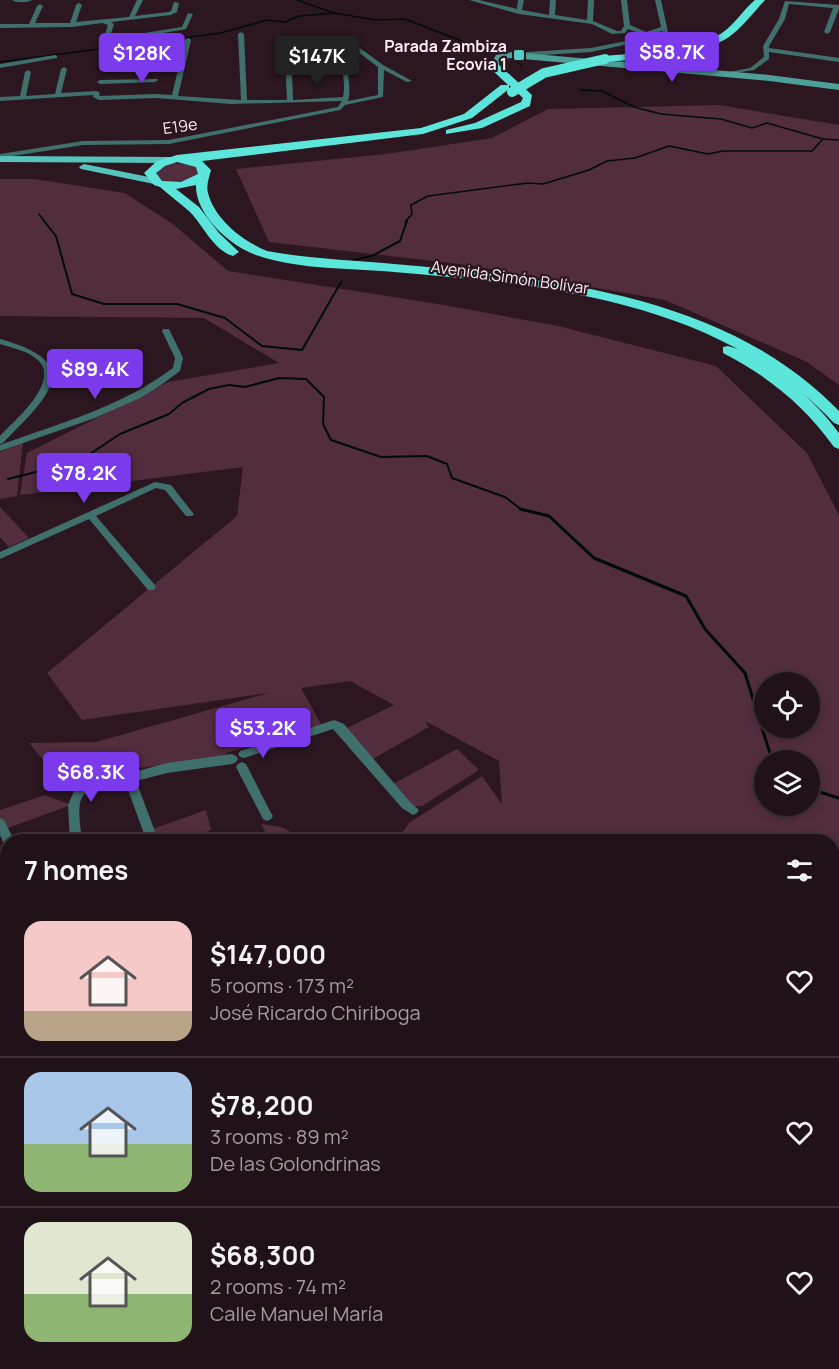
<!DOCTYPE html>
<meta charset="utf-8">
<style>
:root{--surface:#211119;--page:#291a22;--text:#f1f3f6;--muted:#a29da2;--line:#3e3138;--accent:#7c3aed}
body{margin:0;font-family:Manrope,sans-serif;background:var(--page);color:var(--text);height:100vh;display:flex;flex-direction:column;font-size:22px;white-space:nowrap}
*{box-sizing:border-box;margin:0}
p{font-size:20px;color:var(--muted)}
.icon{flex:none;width:33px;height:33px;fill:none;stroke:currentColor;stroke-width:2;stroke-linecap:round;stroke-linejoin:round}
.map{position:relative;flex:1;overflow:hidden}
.sheet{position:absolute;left:0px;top:834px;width:840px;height:536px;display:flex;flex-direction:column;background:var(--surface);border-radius:24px 24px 0 0;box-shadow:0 3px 9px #0003,0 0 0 2px var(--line)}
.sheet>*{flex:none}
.buttons{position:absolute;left:754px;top:672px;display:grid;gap:12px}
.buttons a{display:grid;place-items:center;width:66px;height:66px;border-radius:50%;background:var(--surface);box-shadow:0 3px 9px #0003,0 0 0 2px var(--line);font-size:30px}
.price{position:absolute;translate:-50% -51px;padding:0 14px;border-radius:6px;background:var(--accent);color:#fff;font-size:20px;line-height:39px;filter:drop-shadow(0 2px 3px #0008)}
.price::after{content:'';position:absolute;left:50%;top:36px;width:18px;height:14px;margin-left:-9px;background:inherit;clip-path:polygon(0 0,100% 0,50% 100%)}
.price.active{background:#222;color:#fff}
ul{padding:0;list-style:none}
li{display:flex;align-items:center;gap:18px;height:150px;padding:0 24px}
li+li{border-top:2px solid var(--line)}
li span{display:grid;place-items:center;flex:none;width:168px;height:120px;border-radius:18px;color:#555}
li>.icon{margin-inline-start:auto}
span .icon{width:72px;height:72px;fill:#fffc;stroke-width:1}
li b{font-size:26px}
h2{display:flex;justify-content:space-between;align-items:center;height:72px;padding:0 24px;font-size:26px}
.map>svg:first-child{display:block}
.green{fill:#512d3e;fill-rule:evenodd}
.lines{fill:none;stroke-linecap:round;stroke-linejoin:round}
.stream-far2{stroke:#000c0b;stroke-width:1.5}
.stream-far1{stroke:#000c0b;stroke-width:2}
.stream{stroke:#000c0b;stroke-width:3}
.building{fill:#5e4651;stroke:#987e89;stroke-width:1.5}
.street{fill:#40706c;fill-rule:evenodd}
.secondary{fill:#4d9f99;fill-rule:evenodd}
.primary{fill:#56c4bc;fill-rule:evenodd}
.highway{fill:#5ce5db;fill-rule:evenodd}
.highway-bridge{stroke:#5ce5db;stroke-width:10}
.poi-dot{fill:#55cec5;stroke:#2c1721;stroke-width:2}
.labels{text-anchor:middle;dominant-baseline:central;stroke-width:4.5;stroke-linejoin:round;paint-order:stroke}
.far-poi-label{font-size:16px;font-weight:bold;fill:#fbecf2;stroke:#2c1721;text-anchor:end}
.far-street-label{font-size:16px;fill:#fbecf2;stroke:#2c1721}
</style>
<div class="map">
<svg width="839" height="1369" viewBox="0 0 839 1369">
<rect width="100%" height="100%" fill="#2c1721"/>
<g class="green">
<path d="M 719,105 L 839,125 L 839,385 L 807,362 L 665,300 L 467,265 L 269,242 L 236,169 L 386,154 L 492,138 L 548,109 Z"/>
<path d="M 173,163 L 195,165 L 201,172 L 192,182 L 157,182 L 156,171 Z"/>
<path d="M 0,179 L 34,179 L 125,193 L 174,225 L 228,271 L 444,305 L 558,326 L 716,366 L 807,453 L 839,515 L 839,886 L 833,887 L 832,842 L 397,841 L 409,823 L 482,776 L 502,804 L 499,761 L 425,721 L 429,727 L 371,760 L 343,730 L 394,705 L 350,681 L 301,688 L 322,726 L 226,753 L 229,758 L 128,769 L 89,781 L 53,772 L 29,743 L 96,742 L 268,693 L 82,720 L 47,673 L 237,516 L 243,467 L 20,495 L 27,453 L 168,382 L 279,363 L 204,318 L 0,316 ZM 765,682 L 810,682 L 810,728 L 765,728 ZM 765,760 L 810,760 L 810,806 L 765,806 Z"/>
<path d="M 23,442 L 17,496 L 0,499 L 0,452 Z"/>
<path d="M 0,507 L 29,538 L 9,547 L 0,537 Z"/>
<path d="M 457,749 L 479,770 L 422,806 L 413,806 L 393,784 Z"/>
<path d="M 45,795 L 71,805 L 5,829 L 0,820 L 0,810 Z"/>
<path d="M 206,810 L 211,830 L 181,841 L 153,842 L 150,830 Z"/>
<path d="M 261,824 L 281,827 L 308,841 L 257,841 L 268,837 Z"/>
<path d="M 5,844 L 8,847 L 7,900 L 0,899 L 0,847 Z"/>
<path d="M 7,1331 L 8,1362 L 330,1362 L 329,1369 L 0,1369 L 0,1335 Z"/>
</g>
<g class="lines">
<g class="stream-far2">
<path d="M 297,0 L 334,13"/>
<path d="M 0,62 L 221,33 L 267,20 L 285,22 L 299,16 L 335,13 L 375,20 L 405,19 L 477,47 L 504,51 L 522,66"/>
<path d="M 580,90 L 602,91 L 634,107 L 661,114 L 721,119 L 752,128 L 767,123 L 823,139 L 839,140"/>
<path d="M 39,214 L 45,222"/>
<path d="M 405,222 L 412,214 L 411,205 L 428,196 L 528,183 L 543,184 L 589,170 L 607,161 L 635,158 L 669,146 L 708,154 L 723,151 L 812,151 L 823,139"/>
</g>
<g class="stream-far1">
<path d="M 44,221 L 56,236 L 72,294 L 104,304 L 177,304 L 225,318 L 262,346 L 302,350 L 341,282"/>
<path d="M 353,260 L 372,256 L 400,241 L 407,221"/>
<path d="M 8,479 L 64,465 L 90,454 L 120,434 L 169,414 L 182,403 L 209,389 L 229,385 L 245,387 L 279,378 L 306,379 L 324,397 L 323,424 L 331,440 L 381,457 L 427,456 L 447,464 L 452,478 L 505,497 L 522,510"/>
</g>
<g class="stream">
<path d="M 520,509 L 549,516 L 594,558 L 686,596 L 705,629 L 745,673 L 772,760"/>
<path d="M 810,789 L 839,798"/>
</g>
</g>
<g class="building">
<path d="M 8,940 L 8,980 L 0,988 L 0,951 Z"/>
<path d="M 8,1029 L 8,1070 L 0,1080 L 0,1039 Z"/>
<path d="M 0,1131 L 8,1144 L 8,1183 L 0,1189 Z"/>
</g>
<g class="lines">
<g class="street">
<path d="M 12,0 L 32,0 C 27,3 17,3 12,0 Z"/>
<path d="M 137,0 L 143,0 L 135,16 L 168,12 L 171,11 L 174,2 L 179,3 L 177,12 L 171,15 L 111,22 L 114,24 L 110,37 L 113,38 L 182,27 L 188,13 L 193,14 L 186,29 L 113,42 L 104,38 L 108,25 L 102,23 L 72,27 L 0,28 L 0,24 L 29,24 L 37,6 L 40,4 L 43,6 L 35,23 L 70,23 L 76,5 L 79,3 L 82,5 L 76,22 L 129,17 Z"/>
<path d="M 469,0 L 479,0 L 517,9 L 518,0 L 524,0 L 522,10 L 549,15 L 550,0 L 556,0 L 555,15 L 587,20 L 588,0 L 594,0 L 593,21 L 617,31 L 621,31 L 624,26 L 621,0 L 627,0 L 630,25 L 646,32 L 661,27 L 655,0 L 661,0 L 668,32 L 665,34 L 662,31 L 646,36 L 628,29 L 625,33 L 612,34 L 592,24 L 519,14 Z"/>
<path d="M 785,1 L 839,5 L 839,9 L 830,32 L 827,34 L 824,32 L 833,8 L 789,4 L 785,19 L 769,46 L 769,48 L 839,58 L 839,62 L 769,52 L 769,59 L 754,70 L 723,75 L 723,73 L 750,68 L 764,57 L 763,46 L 779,19 Z"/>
<path d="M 241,32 L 244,34 L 247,100 L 287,100 L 284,41 L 287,39 L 290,41 L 291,69 L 320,68 L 323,70 L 320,72 L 292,73 L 293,100 L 343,97 C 347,80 338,63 343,45 L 346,43 L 357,46 L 383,65 L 412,81 L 407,82 L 384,70 L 383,97 L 345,105 L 340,110 L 169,144 L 83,145 L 0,158 L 0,154 L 83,141 L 169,140 L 338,107 L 342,101 L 231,104 L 156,98 L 99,100 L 93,97 L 93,95 L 0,101 L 0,97 L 20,96 L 25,72 L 28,70 L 31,72 L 26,96 L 55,94 L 61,69 L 64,67 L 67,69 L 61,93 L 97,91 L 100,93 L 99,95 L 100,96 L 156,94 L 172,95 L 185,40 L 188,38 L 191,40 L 178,96 L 241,100 L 238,34 ZM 348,47 L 353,48 L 378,67 L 378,95 L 348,101 C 353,83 343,65 348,47 Z"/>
<path d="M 651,36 L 653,37 L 653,39 L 591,52 L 512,57 L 509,55 L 512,53 L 591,48 Z"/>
<path d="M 127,51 L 130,53 L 127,65 L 143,64 L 145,65 L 145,67 L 104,69 L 101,67 L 104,65 L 121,65 L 124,53 Z"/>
<path d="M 55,55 L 57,56 L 57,58 L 0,68 L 0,64 Z"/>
<path d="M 157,79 L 158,80 L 155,82 L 100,84 L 97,82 L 100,80 Z"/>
<path d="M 163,329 L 169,329 L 183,358 L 180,371 L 161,385 L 140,398 L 95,418 L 0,451 L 0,445 C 60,423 121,407 173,368 L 175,358 L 162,331 Z"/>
<path d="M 0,339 C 88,363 47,398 3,443 L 0,444 L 0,436 C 14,421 61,382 38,360 C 28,351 13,348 0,344 Z"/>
<path d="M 155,482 L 171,485 L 192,512 L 194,514 L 192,516 L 186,516 L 165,490 L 156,488 L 96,516 L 154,584 L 156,587 L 154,590 L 148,590 L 89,519 L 0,559 L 0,552 Z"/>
<path d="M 334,720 L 344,724 L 410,802 L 419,810 L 417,813 L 413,815 L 402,808 L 333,729 L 244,758 L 240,757 L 238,754 L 240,751 Z"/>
<path d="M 232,754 L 236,756 L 238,759 L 236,762 L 232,764 L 167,773 L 136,781 L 159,842 L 147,842 L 127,787 L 124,783 C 108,781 85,784 80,803 C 78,815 81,830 82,842 L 70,842 L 68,805 L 74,791 L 88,779 L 111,772 L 127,774 L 167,763 Z"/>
<path d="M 242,762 L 246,764 L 271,813 L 273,816 L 271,819 L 267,821 L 263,819 L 236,767 L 238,764 Z"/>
<path d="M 0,818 L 4,820 L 15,842 L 8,842 L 8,846 L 5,846 L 0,835 Z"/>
<path d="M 8,917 C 8,926 10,938 0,942 C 0,933 0,920 8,917 Z"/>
<path d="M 839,997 L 839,1013 L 832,1018 L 832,1001 Z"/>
<rect x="0" y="1205" width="8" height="14"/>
</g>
<g class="secondary">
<path d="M 512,52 L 769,75 L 839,84 L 839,90 L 769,81 L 512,58 L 502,59 L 497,68 L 490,66 L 496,55 Z"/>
<rect x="832" y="1167" width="7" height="20"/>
<rect x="0" y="1262" width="8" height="22"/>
<path d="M 346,1362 L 368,1362 L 369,1369 L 347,1369 Z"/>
<path d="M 671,1362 L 696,1362 L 693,1369 L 668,1369 Z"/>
</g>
<g class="primary">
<path d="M 0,156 L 171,157 L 176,160 L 171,163 L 0,162 Z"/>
<path d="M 84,164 L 154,178 L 159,181 L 154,184 L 81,169 L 79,167 Z"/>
</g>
<g class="highway">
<path d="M 755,0 L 765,0 C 754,12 742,28 729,37 C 694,60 645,58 605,62 L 600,59 L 605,56 C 643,52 689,55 722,33 C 735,24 743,10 755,0 Z"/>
<path d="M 490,64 L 498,64 L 532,95 L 530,106 L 482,128 L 446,134 L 446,130 L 475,123 L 521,102 L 523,98 L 509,85 L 509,89 L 472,118 L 423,134 L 202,161 L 211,170 C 209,178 206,185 208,193 C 215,220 243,241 267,251 C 309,259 352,260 394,264 C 549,278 725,293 839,411 L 839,425 L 834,423 C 717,300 554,286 394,272 C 350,268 301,270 259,256 C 232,248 195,215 196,185 L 176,189 L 199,207 L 219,233 L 239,252 L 233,256 C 213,250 203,225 190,212 C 180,203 169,195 160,187 L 154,185 L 144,173 L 157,161 L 177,155 L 421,128 L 464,114 L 501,85 L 508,85 L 490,68 ZM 177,162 L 196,167 L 198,174 L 181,182 L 162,181 L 156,173 L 165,166 Z"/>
<path d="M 728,346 C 767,356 816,401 839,433 L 839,449 L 834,447 C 805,406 768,376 723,353 L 723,347 Z"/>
</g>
<path class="highway-bridge" d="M 512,92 L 544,73 L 605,59"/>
</g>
<rect class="poi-dot" x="513" y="49" width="12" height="12" rx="3"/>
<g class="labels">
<g class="far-poi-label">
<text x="507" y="46">Parada Zambiza<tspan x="507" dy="18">Ecovia 1</tspan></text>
</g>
<g class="far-street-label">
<text transform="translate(180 126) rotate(-8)">E19e</text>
<text transform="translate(510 277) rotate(8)">Avenida Simón Bolívar</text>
</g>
</g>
</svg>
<div class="buttons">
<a><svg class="icon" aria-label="locate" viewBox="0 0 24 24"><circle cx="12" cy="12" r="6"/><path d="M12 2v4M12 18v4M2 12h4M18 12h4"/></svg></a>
<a><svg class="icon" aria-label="layers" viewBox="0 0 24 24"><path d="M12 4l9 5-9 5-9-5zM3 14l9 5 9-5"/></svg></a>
</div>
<b class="price" style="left:672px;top:83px">$58.7K</b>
<b class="price" style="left:142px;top:84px">$128K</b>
<b class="price active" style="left:317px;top:87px">$147K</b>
<b class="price" style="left:95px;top:400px">$89.4K</b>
<b class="price" style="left:84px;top:504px">$78.2K</b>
<b class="price" style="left:263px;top:759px">$53.2K</b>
<b class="price" style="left:91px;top:803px">$68.3K</b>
<section class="sheet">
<h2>7 homes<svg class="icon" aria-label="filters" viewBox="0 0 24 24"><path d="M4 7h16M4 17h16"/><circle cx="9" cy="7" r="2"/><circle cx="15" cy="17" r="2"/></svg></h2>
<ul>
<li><span style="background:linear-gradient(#f6c9c9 75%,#b9a48a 0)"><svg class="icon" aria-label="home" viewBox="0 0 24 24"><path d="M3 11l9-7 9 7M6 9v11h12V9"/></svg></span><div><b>$147,000</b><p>5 rooms · 173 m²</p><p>José Ricardo Chiriboga</p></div><svg class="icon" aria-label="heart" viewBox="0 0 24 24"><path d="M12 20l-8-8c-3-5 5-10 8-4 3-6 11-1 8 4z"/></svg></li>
<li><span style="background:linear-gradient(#a9c7e8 60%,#8fb573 0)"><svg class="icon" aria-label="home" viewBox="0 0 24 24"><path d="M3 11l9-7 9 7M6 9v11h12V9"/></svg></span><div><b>$78,200</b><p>3 rooms · 89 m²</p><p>De las Golondrinas</p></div><svg class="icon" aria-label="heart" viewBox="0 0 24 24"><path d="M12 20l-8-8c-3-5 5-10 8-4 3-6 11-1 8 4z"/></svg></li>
<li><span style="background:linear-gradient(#dfe7d0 60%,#8fb573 0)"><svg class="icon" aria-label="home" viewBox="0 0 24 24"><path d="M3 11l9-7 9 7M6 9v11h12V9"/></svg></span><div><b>$68,300</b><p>2 rooms · 74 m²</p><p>Calle Manuel María</p></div><svg class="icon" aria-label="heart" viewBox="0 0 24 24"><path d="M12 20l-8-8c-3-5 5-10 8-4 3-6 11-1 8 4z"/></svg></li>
</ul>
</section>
</div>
